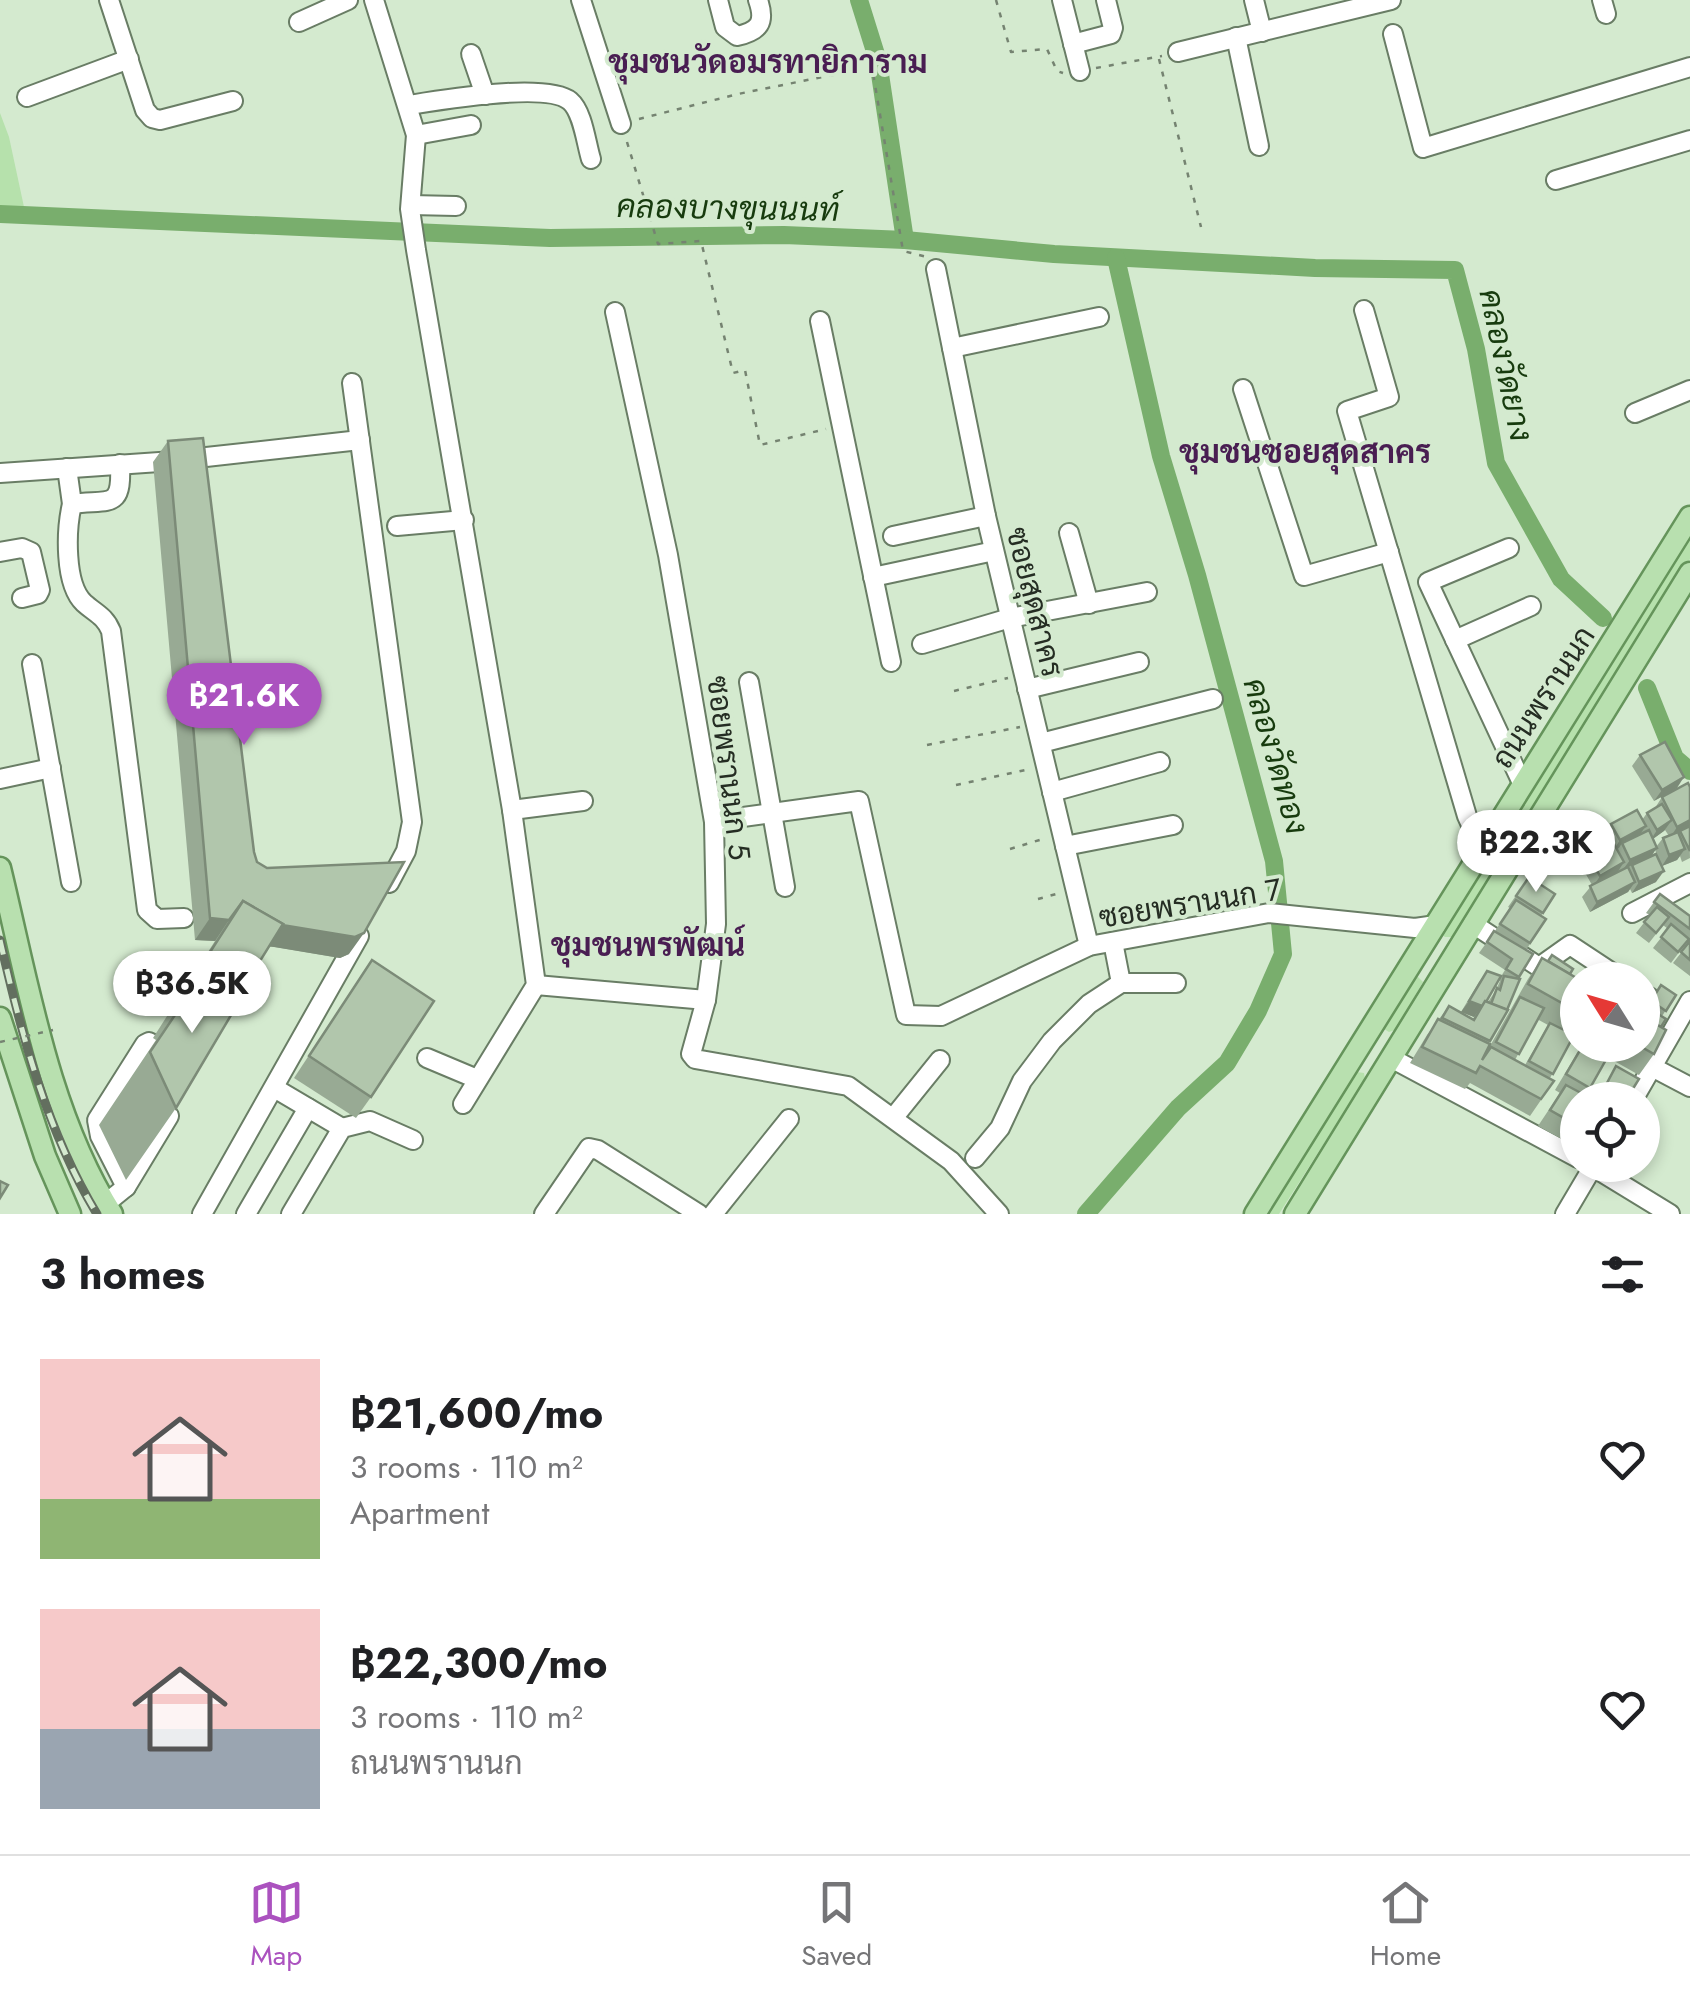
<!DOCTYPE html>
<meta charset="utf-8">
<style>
:root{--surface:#fff;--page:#f2f2f2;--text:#202124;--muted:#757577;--line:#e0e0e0;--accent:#ab52bf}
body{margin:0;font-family:Jost,Sarabun,sans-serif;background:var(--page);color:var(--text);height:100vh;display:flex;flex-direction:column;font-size:38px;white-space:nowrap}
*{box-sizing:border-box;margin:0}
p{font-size:32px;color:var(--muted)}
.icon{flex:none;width:55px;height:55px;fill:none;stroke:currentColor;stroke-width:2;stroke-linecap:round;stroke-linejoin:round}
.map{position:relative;height:1214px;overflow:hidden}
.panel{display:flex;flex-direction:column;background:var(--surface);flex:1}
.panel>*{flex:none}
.needle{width:65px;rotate:307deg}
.fabs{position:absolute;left:1560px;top:962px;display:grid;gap:20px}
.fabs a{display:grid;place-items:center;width:100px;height:100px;border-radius:50%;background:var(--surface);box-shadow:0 5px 15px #0003;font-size:50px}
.price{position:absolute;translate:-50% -85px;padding:0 22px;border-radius:35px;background:#fff;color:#222;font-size:32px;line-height:65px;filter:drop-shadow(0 2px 5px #0008)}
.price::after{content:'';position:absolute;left:50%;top:60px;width:30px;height:22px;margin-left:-15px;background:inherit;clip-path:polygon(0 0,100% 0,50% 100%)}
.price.selected{background:var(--accent);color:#fff}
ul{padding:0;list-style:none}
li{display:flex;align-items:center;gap:30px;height:250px;padding:0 40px}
li span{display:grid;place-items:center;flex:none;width:280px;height:200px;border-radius:0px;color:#555}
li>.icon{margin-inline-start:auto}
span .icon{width:120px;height:120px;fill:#fffc;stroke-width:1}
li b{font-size:42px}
h2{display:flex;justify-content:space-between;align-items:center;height:120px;padding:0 40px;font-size:42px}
.dock{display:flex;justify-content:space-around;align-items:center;height:140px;border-top:2px solid var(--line);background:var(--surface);font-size:28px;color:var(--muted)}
.dock a{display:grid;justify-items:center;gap:5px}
.dock .selected{color:var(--accent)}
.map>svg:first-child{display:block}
.green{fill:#b6e1ac}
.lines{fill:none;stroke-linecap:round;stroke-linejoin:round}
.canal{stroke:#79ae6d;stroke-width:18}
.minor-casing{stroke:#697d65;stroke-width:22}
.major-casing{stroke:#65945b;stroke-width:25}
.path{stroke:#758371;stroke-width:2.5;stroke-dasharray:5 8;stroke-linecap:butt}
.minor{stroke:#fff;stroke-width:18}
.major{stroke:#b8e0af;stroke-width:20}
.rail-casing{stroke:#636f5f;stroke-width:9}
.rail{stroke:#d4eacf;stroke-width:5;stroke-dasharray:15;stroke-linecap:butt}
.path-bridge{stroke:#758371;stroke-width:2.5;stroke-dasharray:5 8;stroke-linecap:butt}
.wall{fill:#98aa94;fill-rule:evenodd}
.shaded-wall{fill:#7c8b78}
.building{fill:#b1c6ac;stroke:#7c8b78;stroke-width:2.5}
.labels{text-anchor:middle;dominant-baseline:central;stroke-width:8;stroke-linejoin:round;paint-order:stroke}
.street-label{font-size:30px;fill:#252d23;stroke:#d4eacf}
.neighbourhood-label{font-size:32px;font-weight:bold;fill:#491e52;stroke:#d4eacf}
.water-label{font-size:32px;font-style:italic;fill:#173b0e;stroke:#d4eacf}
</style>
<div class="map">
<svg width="1690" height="1214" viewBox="0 0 1690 1214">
<rect width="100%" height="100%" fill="#d4eacf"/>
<g class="green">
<path d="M 0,113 L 9,137 L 24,207 L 0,206 Z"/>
<path d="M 1690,539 L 1690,559 L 1452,937 L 1445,937 L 1441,934 L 1502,831 Z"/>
<path d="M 1418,977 L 1423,982 L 1395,1030 L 1389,1032 L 1384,1029 L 1385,1020 L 1410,980 Z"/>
<path d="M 1357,1072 L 1364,1073 L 1365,1079 L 1279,1214 L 1266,1214 Z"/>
</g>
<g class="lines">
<g class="canal">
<path d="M 859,0 L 878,61 L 905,240"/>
<path d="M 0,214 L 550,238 L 784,235 L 905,240 L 1054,254 L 1315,268 L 1455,270 L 1476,349 L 1496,463 L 1561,579 L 1603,618"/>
<path d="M 1647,688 L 1675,758 L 1690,771"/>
<path d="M 1086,1214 L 1178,1108 L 1227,1063 L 1258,1011 L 1283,954 L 1274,861 L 1197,575 L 1161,456 L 1116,258"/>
</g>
<defs>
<g id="minor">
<path d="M 109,0 L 145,110 L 152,118 L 160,120 L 233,101"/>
<path d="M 374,0 L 416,135 L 410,209 L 416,250 L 512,810 L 536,985 L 463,1104"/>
<path d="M 581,0 L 621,124"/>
<path d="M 718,0 L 725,27 L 737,36 C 759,31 766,23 758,0"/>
<path d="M 1062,0 L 1080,71"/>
<path d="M 1254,0 L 1262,32"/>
<path d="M 1602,0 L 1606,14"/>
<path d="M 299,22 L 348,0"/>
<path d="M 1393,34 L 1423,148 L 1690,67"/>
<path d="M 1236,37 L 1259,146"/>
<path d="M 1073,44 L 1111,34 L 1113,28 L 1106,0"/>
<path d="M 1178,52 L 1391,0"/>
<path d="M 471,54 L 485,95"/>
<path d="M 27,97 L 129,59"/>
<path d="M 409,105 C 440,100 547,82 570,101 C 583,112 586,143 591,159"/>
<path d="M 416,135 L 471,125"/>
<path d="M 1556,180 L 1690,140"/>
<path d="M 411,205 L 456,206"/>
<path d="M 936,269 L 986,516 L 1089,946"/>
<path d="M 1364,310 L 1389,397 L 1347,411 L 1467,816 L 1472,827 L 1487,840"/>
<path d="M 615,312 L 668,555 L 714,822 L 716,924 L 706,1000 L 691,1054 L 695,1059 L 848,1086 L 951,1161 L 999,1214"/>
<path d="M 820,321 L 891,662"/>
<path d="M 952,348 L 1099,317"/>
<path d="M 352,383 L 412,822 L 406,851 L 389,883"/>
<path d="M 1243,389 L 1304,576 L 1389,552"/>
<path d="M 1635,413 L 1690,390"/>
<path d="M 188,459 L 360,440"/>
<path d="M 67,468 L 72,504 C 111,499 122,510 120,464"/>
<path d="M 0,473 L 174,461"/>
<path d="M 72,504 C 66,530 64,584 84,603 C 95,613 105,616 111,631 L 147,910 L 157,919 L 184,918"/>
<path d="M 397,526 L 464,520"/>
<path d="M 1069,533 L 1089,604"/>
<path d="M 893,536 L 986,516"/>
<path d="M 1509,548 L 1428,582 L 1523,785"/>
<path d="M 0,552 L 22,548 L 31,552 L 40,590 L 38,594 L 22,598"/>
<path d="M 873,577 L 994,551"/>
<path d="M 1455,640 L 1531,606"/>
<path d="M 922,644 L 1010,618 L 1147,592"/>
<path d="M 32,664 L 71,882"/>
<path d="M 749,682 L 785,887"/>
<path d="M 1027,689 L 1139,662"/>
<path d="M 1041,743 L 1213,699"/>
<path d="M 0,779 L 51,768"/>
<path d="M 1052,792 L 1160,762"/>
<path d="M 512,810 L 583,801"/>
<path d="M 721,820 L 859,801 L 906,1015 L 941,1016 L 1089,946 L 1269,913 L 1415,928 L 1436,925"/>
<path d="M 1065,846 L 1173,825"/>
<path d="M 1632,913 L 1690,883"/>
<path d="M 1473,924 L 1539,967 L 1570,945 L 1623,980"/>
<path d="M 1113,942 L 1121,983"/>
<path d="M 536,985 L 706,1000"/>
<path d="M 1642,993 L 1649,997"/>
<path d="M 427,1058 L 477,1079"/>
<path d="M 1391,1058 L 1578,1158"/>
<path d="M 1652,1067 L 1690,1087"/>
<path d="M 276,1089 L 342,1128"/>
<path d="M 1633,1100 L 1690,1001"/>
<path d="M 894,1117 L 940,1060"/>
<path d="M 975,1158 L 1000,1128 L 1022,1081 L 1052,1041 L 1089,1004 L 1121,983 L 1176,983"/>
<path d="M 1590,1165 L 1670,1214"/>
<path d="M 126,1187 L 100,1136 L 97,1120 L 145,1044 L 149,1042 L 169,1055"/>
<path d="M 105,1204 L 126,1187 L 169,1116"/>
<path d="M 202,1214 L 359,936"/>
<path d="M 246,1214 L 308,1108"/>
<path d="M 291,1214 L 342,1128 L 370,1121 L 413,1140"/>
<path d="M 544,1214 L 589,1148 L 598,1150 L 699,1214"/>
<path d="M 713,1214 L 789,1119"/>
<path d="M 1565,1214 L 1594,1165"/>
</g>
<g id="major">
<path d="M 0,868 C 28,983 48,1112 112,1214"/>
<path d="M 0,1018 L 45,1156 L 70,1214"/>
<path d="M 1255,1214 L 1690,517"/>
<path d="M 1295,1214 L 1690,573"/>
</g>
</defs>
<use href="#minor" class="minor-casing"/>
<use href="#major" class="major-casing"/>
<g class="path">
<path d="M 996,0 L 1011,52 L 1047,49 L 1057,71 L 1063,73"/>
<path d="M 1159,59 L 1201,227"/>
<path d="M 1096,68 L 1162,56"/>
<path d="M 639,119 L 738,94 L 872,67 L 903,251 L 927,257"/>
<path d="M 627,142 L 658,244 L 701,241 L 733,373 L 745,370 L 760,445 L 826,429"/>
<path d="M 954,691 L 1008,678"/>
<path d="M 927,745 L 1020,727"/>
<path d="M 956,785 L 1030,769"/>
<path d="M 1010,849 L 1046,838"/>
<path d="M 1038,899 L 1060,893"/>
</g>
<use href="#minor" class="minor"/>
<use href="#major" class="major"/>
<defs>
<path id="rail" d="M 0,940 C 21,1033 47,1132 97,1214"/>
</defs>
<use href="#rail" class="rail-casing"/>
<use href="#rail" class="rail"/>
<path class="path-bridge" d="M 0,1042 L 53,1030"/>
</g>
<g class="wall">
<path d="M 168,441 L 257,862 L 349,954 L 340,958 L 269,946 L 237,998 L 176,1108 L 126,1180 L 99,1125 L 156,1040 L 153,1038 L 215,941 L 195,940 L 153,462 Z"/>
<path d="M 1640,755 L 1677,788 L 1654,801 L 1632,766 Z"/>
<path d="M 1688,783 L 1690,858 L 1682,862 L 1680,856 L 1677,860 L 1662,866 L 1655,850 L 1651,857 L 1656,882 L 1632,893 L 1630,889 L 1628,892 L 1590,912 L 1582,897 L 1592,885 L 1579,862 L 1586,851 L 1606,840 L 1604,835 L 1611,824 L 1642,820 L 1647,813 L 1655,808 L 1662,797 ZM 1665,830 L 1669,836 L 1663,838 L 1656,847 L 1653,839 Z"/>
<path d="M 1529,877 L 1555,894 L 1541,916 L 1546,919 L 1526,950 L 1533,954 L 1518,978 L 1508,1010 L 1489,1043 L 1482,1060 L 1528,979 L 1542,958 L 1578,980 L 1578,1041 L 1572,1038 L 1550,1078 L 1554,1081 L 1530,1116 L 1470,1083 L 1465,1089 L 1410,1063 L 1427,1035 L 1449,1006 L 1473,1019 L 1474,1017 L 1461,1012 L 1479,982 L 1487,971 L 1500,978 L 1505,970 L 1479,953 L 1495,931 L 1510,908 L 1508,907 ZM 1499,980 L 1500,981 L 1496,990 L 1488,1002 L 1486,1002 ZM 1537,1019 L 1548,1025 L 1525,1065 L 1515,1060 Z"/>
<path d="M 1660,894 L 1690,916 L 1690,976 L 1673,963 L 1688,944 L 1686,943 L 1671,963 L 1653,948 L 1668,929 L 1663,925 L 1649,943 L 1636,933 L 1650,915 L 1646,913 Z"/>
<path d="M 372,960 L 371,1097 L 356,1118 L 294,1078 Z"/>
<path d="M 1661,985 L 1676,995 L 1662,1016 L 1661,1027 L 1654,1054 L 1639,1075 L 1607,1057 L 1590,1088 L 1585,1095 L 1578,1100 L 1578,1148 L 1538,1126 L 1560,1093 L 1555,1090 L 1582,1045 L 1642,1045 L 1646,1007 Z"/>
</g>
<g class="shaded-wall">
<path d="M 1684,777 L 1677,788 L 1654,801 L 1662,790 Z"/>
<path d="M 1672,820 L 1664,831 L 1650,841 L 1657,830 Z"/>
<path d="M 1690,820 L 1690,827 L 1670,838 L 1677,827 Z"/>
<path d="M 1646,826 L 1638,837 L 1622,843 L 1619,848 L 1613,851 L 1620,840 Z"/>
<path d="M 1657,848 L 1649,859 L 1632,865 L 1622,871 L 1630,860 Z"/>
<path d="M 1685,849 L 1677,860 L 1662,866 L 1669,855 Z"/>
<path d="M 1624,862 L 1617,873 L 1593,887 L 1600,876 Z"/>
<path d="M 1664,871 L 1656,882 L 1632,893 L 1639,882 Z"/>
<path d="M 1635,882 L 1628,892 L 1590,912 L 1597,902 Z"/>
<path d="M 210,918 L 229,920 L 215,941 L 195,940 Z"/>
<path d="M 230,920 L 364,933 L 349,954 L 340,958 L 274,947 L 217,942 Z"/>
<path d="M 1469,1001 L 1482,1006 L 1474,1017 L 1461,1012 Z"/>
</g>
<g class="building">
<path d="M 203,438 L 254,852 L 257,862 L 267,868 L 404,862 L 364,933 L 355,937 L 282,925 L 283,924 L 243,901 L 229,920 L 210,918 L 168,441 Z"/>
<path d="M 1665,742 L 1684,777 L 1662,790 L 1640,755 Z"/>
<path d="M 1688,783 L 1690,787 L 1690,820 L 1677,827 L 1662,797 Z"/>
<path d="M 1662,804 L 1672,820 L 1657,830 L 1647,813 Z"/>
<path d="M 1637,810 L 1646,826 L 1620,840 L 1611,824 Z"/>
<path d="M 1690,826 L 1690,851 L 1680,831 Z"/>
<path d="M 1649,830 L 1657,848 L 1630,860 L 1622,843 Z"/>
<path d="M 1678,832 L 1685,849 L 1669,855 L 1663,838 Z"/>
<path d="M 1610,837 L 1624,862 L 1600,876 L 1586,851 Z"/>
<path d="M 1656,854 L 1664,871 L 1639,882 L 1632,865 Z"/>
<path d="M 1628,867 L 1635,882 L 1597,902 L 1590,886 Z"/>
<path d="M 1529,877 L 1555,894 L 1543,913 L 1516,896 Z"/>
<path d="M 1660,894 L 1690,916 L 1690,929 L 1654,902 Z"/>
<path d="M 1516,900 L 1546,919 L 1530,943 L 1500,924 Z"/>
<path d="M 243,901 L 283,924 L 237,998 L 202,975 L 187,996 L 183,994 Z"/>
<path d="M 1657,907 L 1669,917 L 1656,933 L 1644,922 Z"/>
<path d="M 1671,924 L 1689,939 L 1678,952 L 1661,937 Z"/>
<path d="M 1494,931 L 1533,954 L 1519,977 L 1506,969 L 1512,959 L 1487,942 Z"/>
<path d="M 1690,941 L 1690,960 L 1681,952 Z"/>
<path d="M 1552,955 L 1573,969 L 1570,974 L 1548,961 Z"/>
<path d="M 1542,958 L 1580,980 L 1578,980 L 1578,1012 L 1528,984 Z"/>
<path d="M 372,960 L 434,1001 L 371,1097 L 309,1056 Z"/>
<path d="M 1487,971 L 1501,976 L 1486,1002 L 1482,1006 L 1469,1001 Z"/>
<path d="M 202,975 L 240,1000 L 176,1108 L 150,1052 Z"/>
<path d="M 1504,976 L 1520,979 L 1507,1010 L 1491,1004 L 1497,988 L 1500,990 Z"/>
<path d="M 1661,985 L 1676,995 L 1666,1011 L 1651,1001 Z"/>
<path d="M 1520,997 L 1544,1008 L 1519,1054 L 1496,1042 Z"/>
<path d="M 1485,1001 L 1508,1010 L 1490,1041 L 1442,1018 L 1449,1006 L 1474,1020 Z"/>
<path d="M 1642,1004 L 1666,1019 L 1661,1027 L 1642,1016 Z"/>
<path d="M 1642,1016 L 1666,1030 L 1654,1054 L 1638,1045 L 1642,1045 Z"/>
<path d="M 1438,1019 L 1490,1044 L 1482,1060 L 1491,1047 L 1554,1081 L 1541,1099 L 1480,1066 L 1476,1073 L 1422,1047 Z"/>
<path d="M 1550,1023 L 1574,1035 L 1553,1074 L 1529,1061 Z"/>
<path d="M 1583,1045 L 1605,1045 L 1612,1049 L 1590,1088 L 1566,1074 Z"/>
<path d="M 1616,1066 L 1639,1079 L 1626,1100 L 1598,1100 Z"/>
<path d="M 1566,1085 L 1594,1100 L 1578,1100 L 1578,1126 L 1550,1110 Z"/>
<path d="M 0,1181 L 8,1185 L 0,1198 Z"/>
</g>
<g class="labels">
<g class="street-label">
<text transform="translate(1035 602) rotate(76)">ซอยสุดสาคร</text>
<text transform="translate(1543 697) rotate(-57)">ถนนพรานนก</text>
<text transform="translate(729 768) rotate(83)">ซอยพรานนก 5</text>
<text transform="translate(1190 903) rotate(-9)">ซอยพรานนก 7</text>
</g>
<g class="neighbourhood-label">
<text x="768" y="62">ชุมชนวัดอมรทายิการาม</text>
<text x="1305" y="452">ชุมชนซอยสุดสาคร</text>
<text x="648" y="945">ชุมชนพรพัฒน์</text>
</g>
<g class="water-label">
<text transform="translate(728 208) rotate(1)">คลองบางขุนนนท์</text>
<text transform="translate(1506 365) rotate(78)">คลองวัดยาง</text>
<text transform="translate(1276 756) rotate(74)">คลองวัดทอง</text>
</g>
</g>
</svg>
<div class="fabs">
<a><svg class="needle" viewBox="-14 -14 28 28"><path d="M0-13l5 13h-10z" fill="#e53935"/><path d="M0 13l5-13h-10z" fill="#757577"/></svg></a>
<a><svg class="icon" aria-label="locate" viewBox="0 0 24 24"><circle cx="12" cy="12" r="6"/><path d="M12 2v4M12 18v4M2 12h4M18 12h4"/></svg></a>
</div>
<b class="price selected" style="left:244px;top:748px">฿21.6K</b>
<b class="price" style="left:1536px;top:895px">฿22.3K</b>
<b class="price" style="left:192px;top:1036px">฿36.5K</b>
</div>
<section class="panel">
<h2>3 homes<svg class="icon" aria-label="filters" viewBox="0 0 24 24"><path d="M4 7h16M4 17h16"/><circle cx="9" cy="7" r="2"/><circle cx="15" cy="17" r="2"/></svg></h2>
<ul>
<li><span style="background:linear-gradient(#f6c9c9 70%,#8fb573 0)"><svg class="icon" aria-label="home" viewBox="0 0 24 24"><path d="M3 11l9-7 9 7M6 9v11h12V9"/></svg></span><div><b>฿21,600/mo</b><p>3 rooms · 110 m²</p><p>Apartment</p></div><svg class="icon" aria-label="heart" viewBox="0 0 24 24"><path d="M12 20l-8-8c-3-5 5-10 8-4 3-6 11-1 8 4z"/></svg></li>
<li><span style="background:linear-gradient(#f6c9c9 60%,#9aa5b1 0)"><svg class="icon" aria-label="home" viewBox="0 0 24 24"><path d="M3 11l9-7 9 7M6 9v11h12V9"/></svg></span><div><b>฿22,300/mo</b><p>3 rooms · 110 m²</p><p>ถนนพรานนก</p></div><svg class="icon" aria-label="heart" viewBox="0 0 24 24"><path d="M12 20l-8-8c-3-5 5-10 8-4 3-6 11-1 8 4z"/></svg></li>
</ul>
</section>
<nav class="dock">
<a class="selected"><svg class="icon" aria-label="map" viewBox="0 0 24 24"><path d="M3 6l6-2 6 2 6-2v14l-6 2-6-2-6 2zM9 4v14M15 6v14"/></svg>Map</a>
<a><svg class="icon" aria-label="saved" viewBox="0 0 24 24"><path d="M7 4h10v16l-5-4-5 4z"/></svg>Saved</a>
<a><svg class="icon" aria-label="home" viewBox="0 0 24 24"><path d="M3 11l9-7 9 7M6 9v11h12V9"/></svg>Home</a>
</nav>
